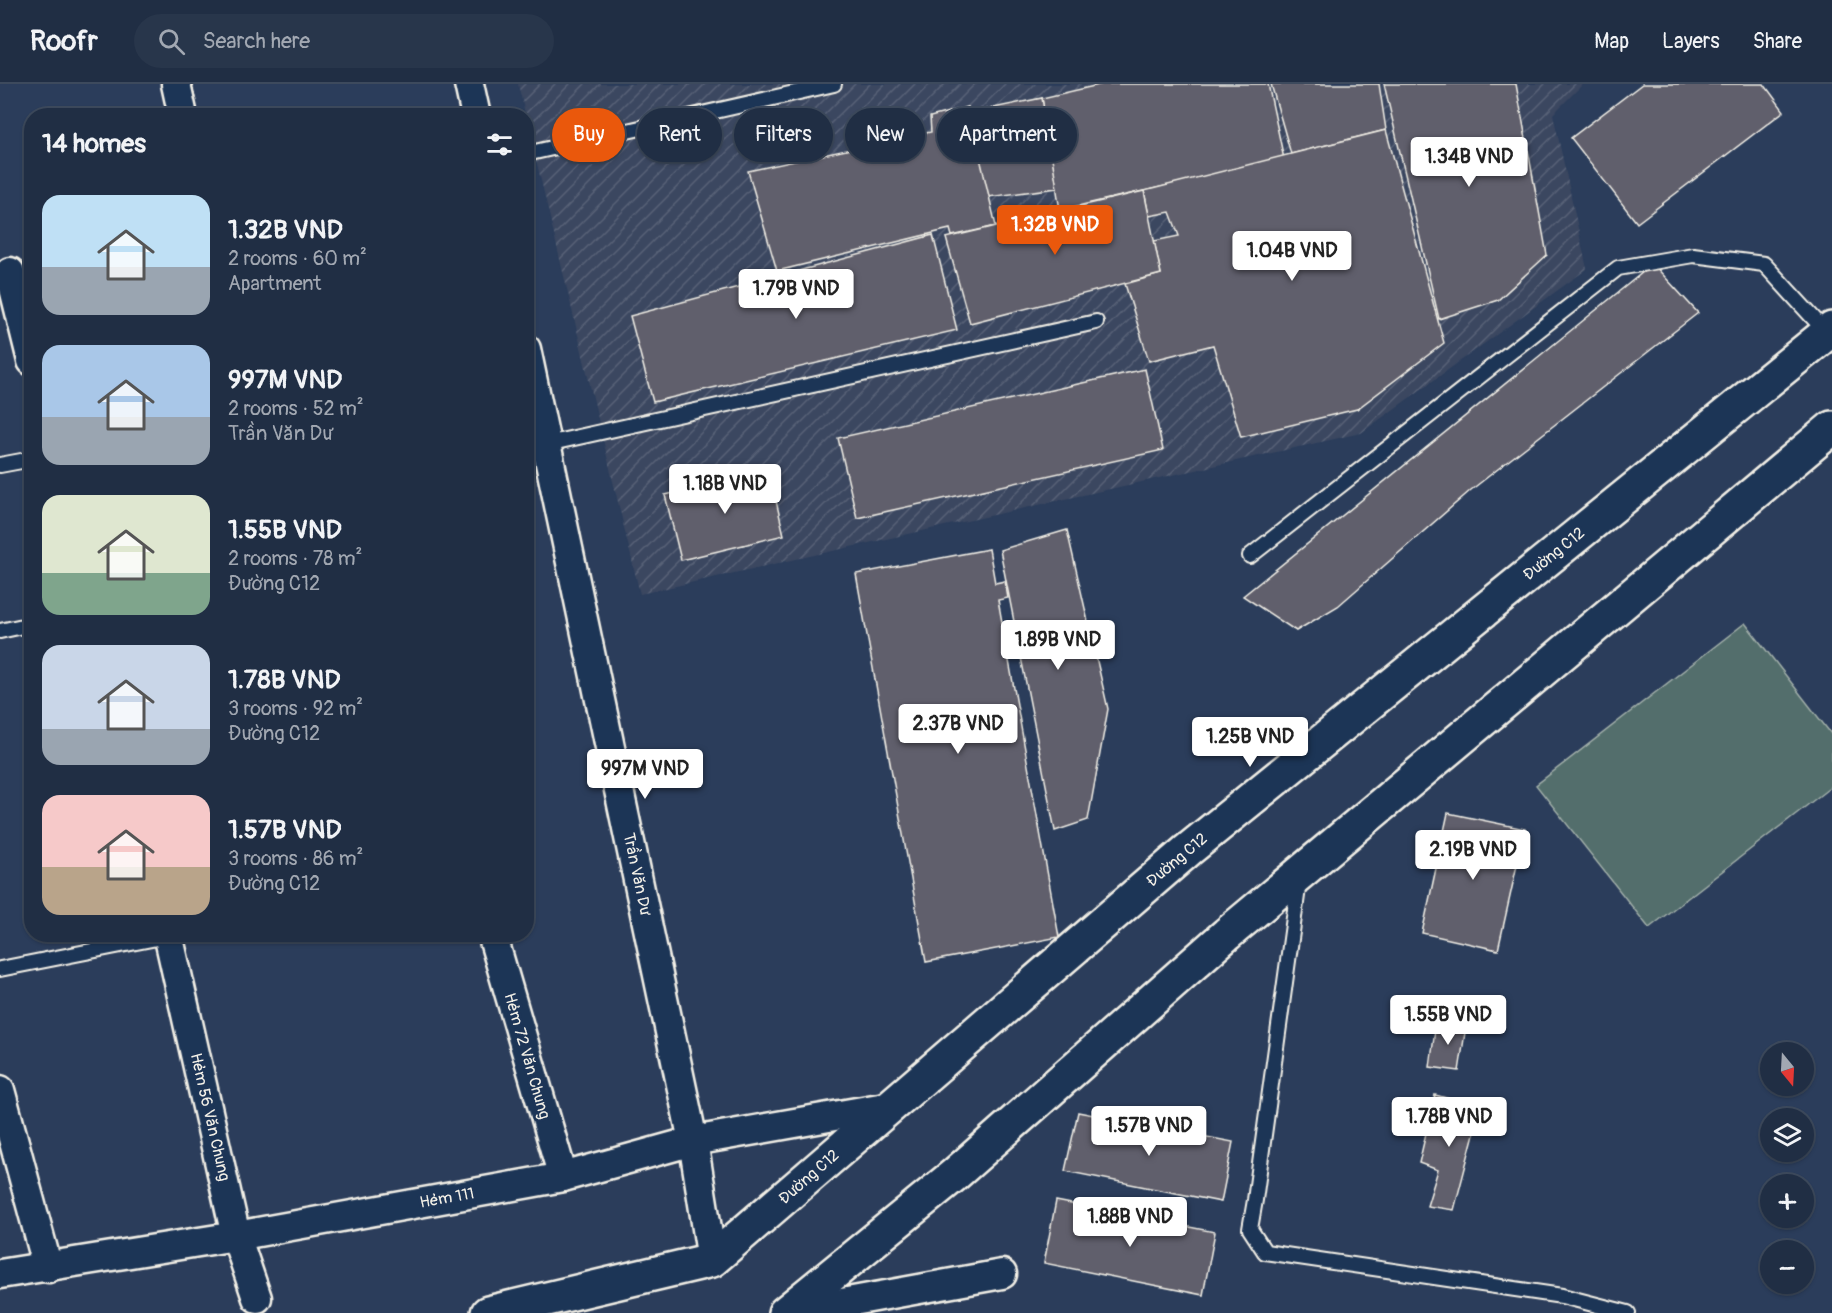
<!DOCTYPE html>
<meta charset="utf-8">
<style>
:root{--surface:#202e44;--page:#28364b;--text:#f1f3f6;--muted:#a2a8b2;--line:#3d4a5d;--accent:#ea580c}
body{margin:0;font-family:Pangolin,sans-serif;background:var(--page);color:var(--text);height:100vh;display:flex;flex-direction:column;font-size:22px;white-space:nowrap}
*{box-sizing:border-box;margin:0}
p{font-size:20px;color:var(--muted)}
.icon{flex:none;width:33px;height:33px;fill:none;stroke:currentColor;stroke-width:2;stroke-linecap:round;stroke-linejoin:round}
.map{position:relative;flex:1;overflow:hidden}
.side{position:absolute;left:24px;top:24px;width:510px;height:834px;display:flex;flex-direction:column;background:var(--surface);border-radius:24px;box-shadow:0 2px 4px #0004,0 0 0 2px var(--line)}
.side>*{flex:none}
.banner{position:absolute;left:552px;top:24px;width:570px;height:54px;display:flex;gap:12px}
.needle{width:39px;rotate:162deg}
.controls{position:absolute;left:1760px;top:958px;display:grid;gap:12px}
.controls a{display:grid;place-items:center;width:54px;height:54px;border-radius:50%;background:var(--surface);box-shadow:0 2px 4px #0004,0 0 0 2px var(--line);font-size:30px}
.price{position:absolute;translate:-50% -51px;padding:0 14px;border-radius:6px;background:#fff;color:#222;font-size:20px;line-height:39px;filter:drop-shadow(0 2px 3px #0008)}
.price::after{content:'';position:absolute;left:50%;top:36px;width:18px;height:14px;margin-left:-9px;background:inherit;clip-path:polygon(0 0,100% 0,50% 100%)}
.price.on{background:var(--accent);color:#fff}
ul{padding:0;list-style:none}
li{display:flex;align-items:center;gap:18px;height:150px;padding:0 18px}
li span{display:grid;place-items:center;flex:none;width:168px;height:120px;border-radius:18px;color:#555}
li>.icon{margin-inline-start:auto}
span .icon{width:72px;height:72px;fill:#fffc;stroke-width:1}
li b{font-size:26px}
h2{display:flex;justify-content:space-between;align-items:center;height:72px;padding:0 18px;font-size:26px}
.pill{padding:0 21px;border-radius:27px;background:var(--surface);box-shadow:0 2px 4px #0004,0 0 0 2px var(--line);font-size:21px;line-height:54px}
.pill.on{background:var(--accent);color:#fff}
header{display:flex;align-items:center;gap:36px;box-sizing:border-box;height:84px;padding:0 30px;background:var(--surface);border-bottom:2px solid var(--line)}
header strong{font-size:28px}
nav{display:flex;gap:33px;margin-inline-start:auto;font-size:21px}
.search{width:420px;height:54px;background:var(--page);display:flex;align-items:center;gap:15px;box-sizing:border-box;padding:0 21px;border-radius:33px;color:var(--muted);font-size:22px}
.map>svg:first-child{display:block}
.industrial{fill:url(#industrial-furrows)}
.grass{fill:#526e6c;stroke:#a3b0aa;stroke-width:1.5}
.building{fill:#615f6c;stroke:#f4f1e8;stroke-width:1.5}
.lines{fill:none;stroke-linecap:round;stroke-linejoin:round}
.service-casing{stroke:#f4f1e8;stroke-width:18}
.minor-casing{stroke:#f4f1e8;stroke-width:33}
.secondary-casing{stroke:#f4f1e8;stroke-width:38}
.service{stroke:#1d3557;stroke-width:14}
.minor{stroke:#1d3557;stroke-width:28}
.secondary{stroke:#1d3557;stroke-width:33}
.labels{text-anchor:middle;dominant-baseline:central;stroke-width:5;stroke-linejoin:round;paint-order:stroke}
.street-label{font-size:16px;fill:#f4f1e8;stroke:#1d3557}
</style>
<header>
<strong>Roofr</strong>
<div class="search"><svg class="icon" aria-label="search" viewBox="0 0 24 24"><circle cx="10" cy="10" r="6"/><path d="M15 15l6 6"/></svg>Search here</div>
<nav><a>Map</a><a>Layers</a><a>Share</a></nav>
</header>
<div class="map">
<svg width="1832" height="1229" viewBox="0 0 1832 1229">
<defs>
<pattern id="industrial-furrows" width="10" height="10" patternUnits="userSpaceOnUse" patternTransform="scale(1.5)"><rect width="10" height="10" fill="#3b4760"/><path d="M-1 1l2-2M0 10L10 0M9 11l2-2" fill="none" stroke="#586277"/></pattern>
</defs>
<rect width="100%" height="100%" fill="#2b3d5b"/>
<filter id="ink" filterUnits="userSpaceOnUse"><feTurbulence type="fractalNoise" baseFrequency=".0167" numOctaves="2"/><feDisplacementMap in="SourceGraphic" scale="12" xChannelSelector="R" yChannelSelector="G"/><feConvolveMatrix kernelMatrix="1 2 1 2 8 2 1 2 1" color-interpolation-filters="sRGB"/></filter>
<g filter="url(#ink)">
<path class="industrial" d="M 518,0 L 1583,0 L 1553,30 L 1587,185 L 1361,349 L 640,510 Z"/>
<path class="grass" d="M 1745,539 L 1832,651 L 1832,702 L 1649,844 L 1536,701 Z"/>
<g class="building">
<path d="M 1103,0 L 1268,0 L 1284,75 L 1060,126 L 1042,14 Z"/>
<path d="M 1271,0 L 1379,0 L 1386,46 L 1291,70 Z"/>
<path d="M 1384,0 L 1516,0 L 1547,171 L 1498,216 L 1439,235 Z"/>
<path d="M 1642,0 L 1764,0 L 1784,27 L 1637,139 L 1571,54 Z"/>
<path d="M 1042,14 L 1057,104 L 988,113 L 969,29 Z"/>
<path d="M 968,23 L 996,142 L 952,152 L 950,145 L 777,187 L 748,87 L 931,48 L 930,33 Z"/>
<path d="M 1386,46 L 1444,259 L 1357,325 L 1241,353 L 1213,261 L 1149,277 L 1125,200 L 1161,190 L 1154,157 L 1179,152 L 1170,128 L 1149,132 L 1144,107 Z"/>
<path d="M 1144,107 L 1161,190 L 970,239 L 946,154 Z"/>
<path d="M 933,151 L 957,246 L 653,318 L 630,232 Z"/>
<path d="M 1653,180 L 1698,229 L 1471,406 L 1338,522 L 1296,547 L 1243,512 Z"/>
<path d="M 1145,285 L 1163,366 L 857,434 L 838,354 Z"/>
<path d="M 769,387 L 784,451 L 681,476 L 665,411 Z"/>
<path d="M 1067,446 L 1108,625 L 1088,736 L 1055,747 L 1000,466 Z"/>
<path d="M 989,465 L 995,499 L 1005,497 L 1008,514 L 998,516 L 1059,853 L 926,878 L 856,490 Z"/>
<path d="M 1448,729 L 1525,745 L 1498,866 L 1422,849 Z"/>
<path d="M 1436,938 L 1466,942 L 1459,987 L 1430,983 Z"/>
<path d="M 1435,1011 L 1481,1023 L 1454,1126 L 1427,1122 L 1438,1086 L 1419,1079 Z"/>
<path d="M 1078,1028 L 1233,1058 L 1221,1118 L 1065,1087 Z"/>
<path d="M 1056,1117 L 1215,1148 L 1203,1211 L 1044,1179 Z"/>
</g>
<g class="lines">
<defs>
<g id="service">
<path d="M 526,70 L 834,0"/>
<path d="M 547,360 L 1096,238"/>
<path d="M 0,381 L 32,375"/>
<path d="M 1250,472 L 1618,184 L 1693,171 L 1764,180 L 1827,249"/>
<path d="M 0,547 L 32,540"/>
<path d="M 1299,797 L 1255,1116 L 1250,1145 L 1265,1168 L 1562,1212 L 1628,1229"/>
<path d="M 0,885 L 172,851"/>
</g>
<g id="minor">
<path d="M 176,0 L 183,32"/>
<path d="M 469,0 L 476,32"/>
<path d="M 10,188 L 32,277"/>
<path d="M 526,265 L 693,1057 L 712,1176"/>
<path d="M 168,850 L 236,1152 L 257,1214"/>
<path d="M 492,850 L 563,1093"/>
<path d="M 0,1006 L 48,1184"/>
<path d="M 0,1190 L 236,1152 L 563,1093 L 693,1057 L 891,1022"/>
<path d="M 787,1229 L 1002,1190"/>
</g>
<g id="secondary">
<path d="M 488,1229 L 712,1176 L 1188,766 L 1832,245"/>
<path d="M 785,1229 L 953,1092 L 1227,850 L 1832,344"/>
</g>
</defs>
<use href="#service" class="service-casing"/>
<use href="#minor" class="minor-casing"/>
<use href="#secondary" class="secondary-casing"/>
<use href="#service" class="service"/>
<use href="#minor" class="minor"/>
<use href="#secondary" class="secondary"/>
</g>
</g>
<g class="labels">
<g class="street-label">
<text transform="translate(1554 470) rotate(-39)">Đường C12</text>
<text transform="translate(1177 776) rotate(-40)">Đường C12</text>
<text transform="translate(637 790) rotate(78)">Trần Văn Dư</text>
<text transform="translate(527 972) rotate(74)">Hẻm 72 Văn Chung</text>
<text transform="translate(210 1033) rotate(77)">Hẻm 56 Văn Chung</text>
<text transform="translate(809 1093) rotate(-41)">Đường C12</text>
<text transform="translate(447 1114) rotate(-10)">Hẻm 111</text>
</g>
</g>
</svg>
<div class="controls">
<a><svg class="needle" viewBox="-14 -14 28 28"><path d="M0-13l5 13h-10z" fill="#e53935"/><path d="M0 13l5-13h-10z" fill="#a2a8b2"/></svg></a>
<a><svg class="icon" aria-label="layers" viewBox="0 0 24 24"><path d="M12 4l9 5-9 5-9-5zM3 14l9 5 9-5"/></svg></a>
<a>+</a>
<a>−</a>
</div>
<b class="price" style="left:1469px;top:104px">1.34B VND</b>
<b class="price on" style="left:1055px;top:172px">1.32B VND</b>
<b class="price" style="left:1292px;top:198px">1.04B VND</b>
<b class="price" style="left:796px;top:236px">1.79B VND</b>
<b class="price" style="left:725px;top:431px">1.18B VND</b>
<b class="price" style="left:1058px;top:587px">1.89B VND</b>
<b class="price" style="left:958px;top:671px">2.37B VND</b>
<b class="price" style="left:1250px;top:684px">1.25B VND</b>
<b class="price" style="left:645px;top:716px">997M VND</b>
<b class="price" style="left:1473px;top:797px">2.19B VND</b>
<b class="price" style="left:1448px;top:962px">1.55B VND</b>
<b class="price" style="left:1449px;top:1064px">1.78B VND</b>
<b class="price" style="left:1149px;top:1073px">1.57B VND</b>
<b class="price" style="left:1130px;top:1164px">1.88B VND</b>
<div class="banner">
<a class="pill on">Buy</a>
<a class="pill">Rent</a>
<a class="pill">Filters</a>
<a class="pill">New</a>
<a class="pill">Apartment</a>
</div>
<section class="side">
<h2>14 homes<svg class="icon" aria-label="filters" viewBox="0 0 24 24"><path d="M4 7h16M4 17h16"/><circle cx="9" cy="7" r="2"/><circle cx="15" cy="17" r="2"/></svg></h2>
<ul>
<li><span style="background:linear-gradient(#bfe0f5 60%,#9aa5b1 0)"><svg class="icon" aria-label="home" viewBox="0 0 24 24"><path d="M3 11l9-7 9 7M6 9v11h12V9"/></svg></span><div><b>1.32B VND</b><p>2 rooms · 60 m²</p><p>Apartment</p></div></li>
<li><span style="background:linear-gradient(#a9c7e8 60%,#9aa5b1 0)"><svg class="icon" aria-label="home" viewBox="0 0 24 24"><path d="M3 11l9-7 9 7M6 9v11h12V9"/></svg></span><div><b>997M VND</b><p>2 rooms · 52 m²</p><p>Trần Văn Dư</p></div></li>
<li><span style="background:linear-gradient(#dfe7d0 65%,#7fa58c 0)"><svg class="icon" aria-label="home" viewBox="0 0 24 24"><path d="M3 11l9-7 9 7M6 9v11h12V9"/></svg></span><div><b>1.55B VND</b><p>2 rooms · 78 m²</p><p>Đường C12</p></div></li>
<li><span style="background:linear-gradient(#c9d6e8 70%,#9aa5b1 0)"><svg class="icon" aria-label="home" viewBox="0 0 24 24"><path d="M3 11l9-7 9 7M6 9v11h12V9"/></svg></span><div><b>1.78B VND</b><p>3 rooms · 92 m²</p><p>Đường C12</p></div></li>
<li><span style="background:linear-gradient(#f6c9c9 60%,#b9a48a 0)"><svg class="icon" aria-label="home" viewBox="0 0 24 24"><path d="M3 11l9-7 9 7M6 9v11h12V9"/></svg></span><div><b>1.57B VND</b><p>3 rooms · 86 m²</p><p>Đường C12</p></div></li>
</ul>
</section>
</div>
